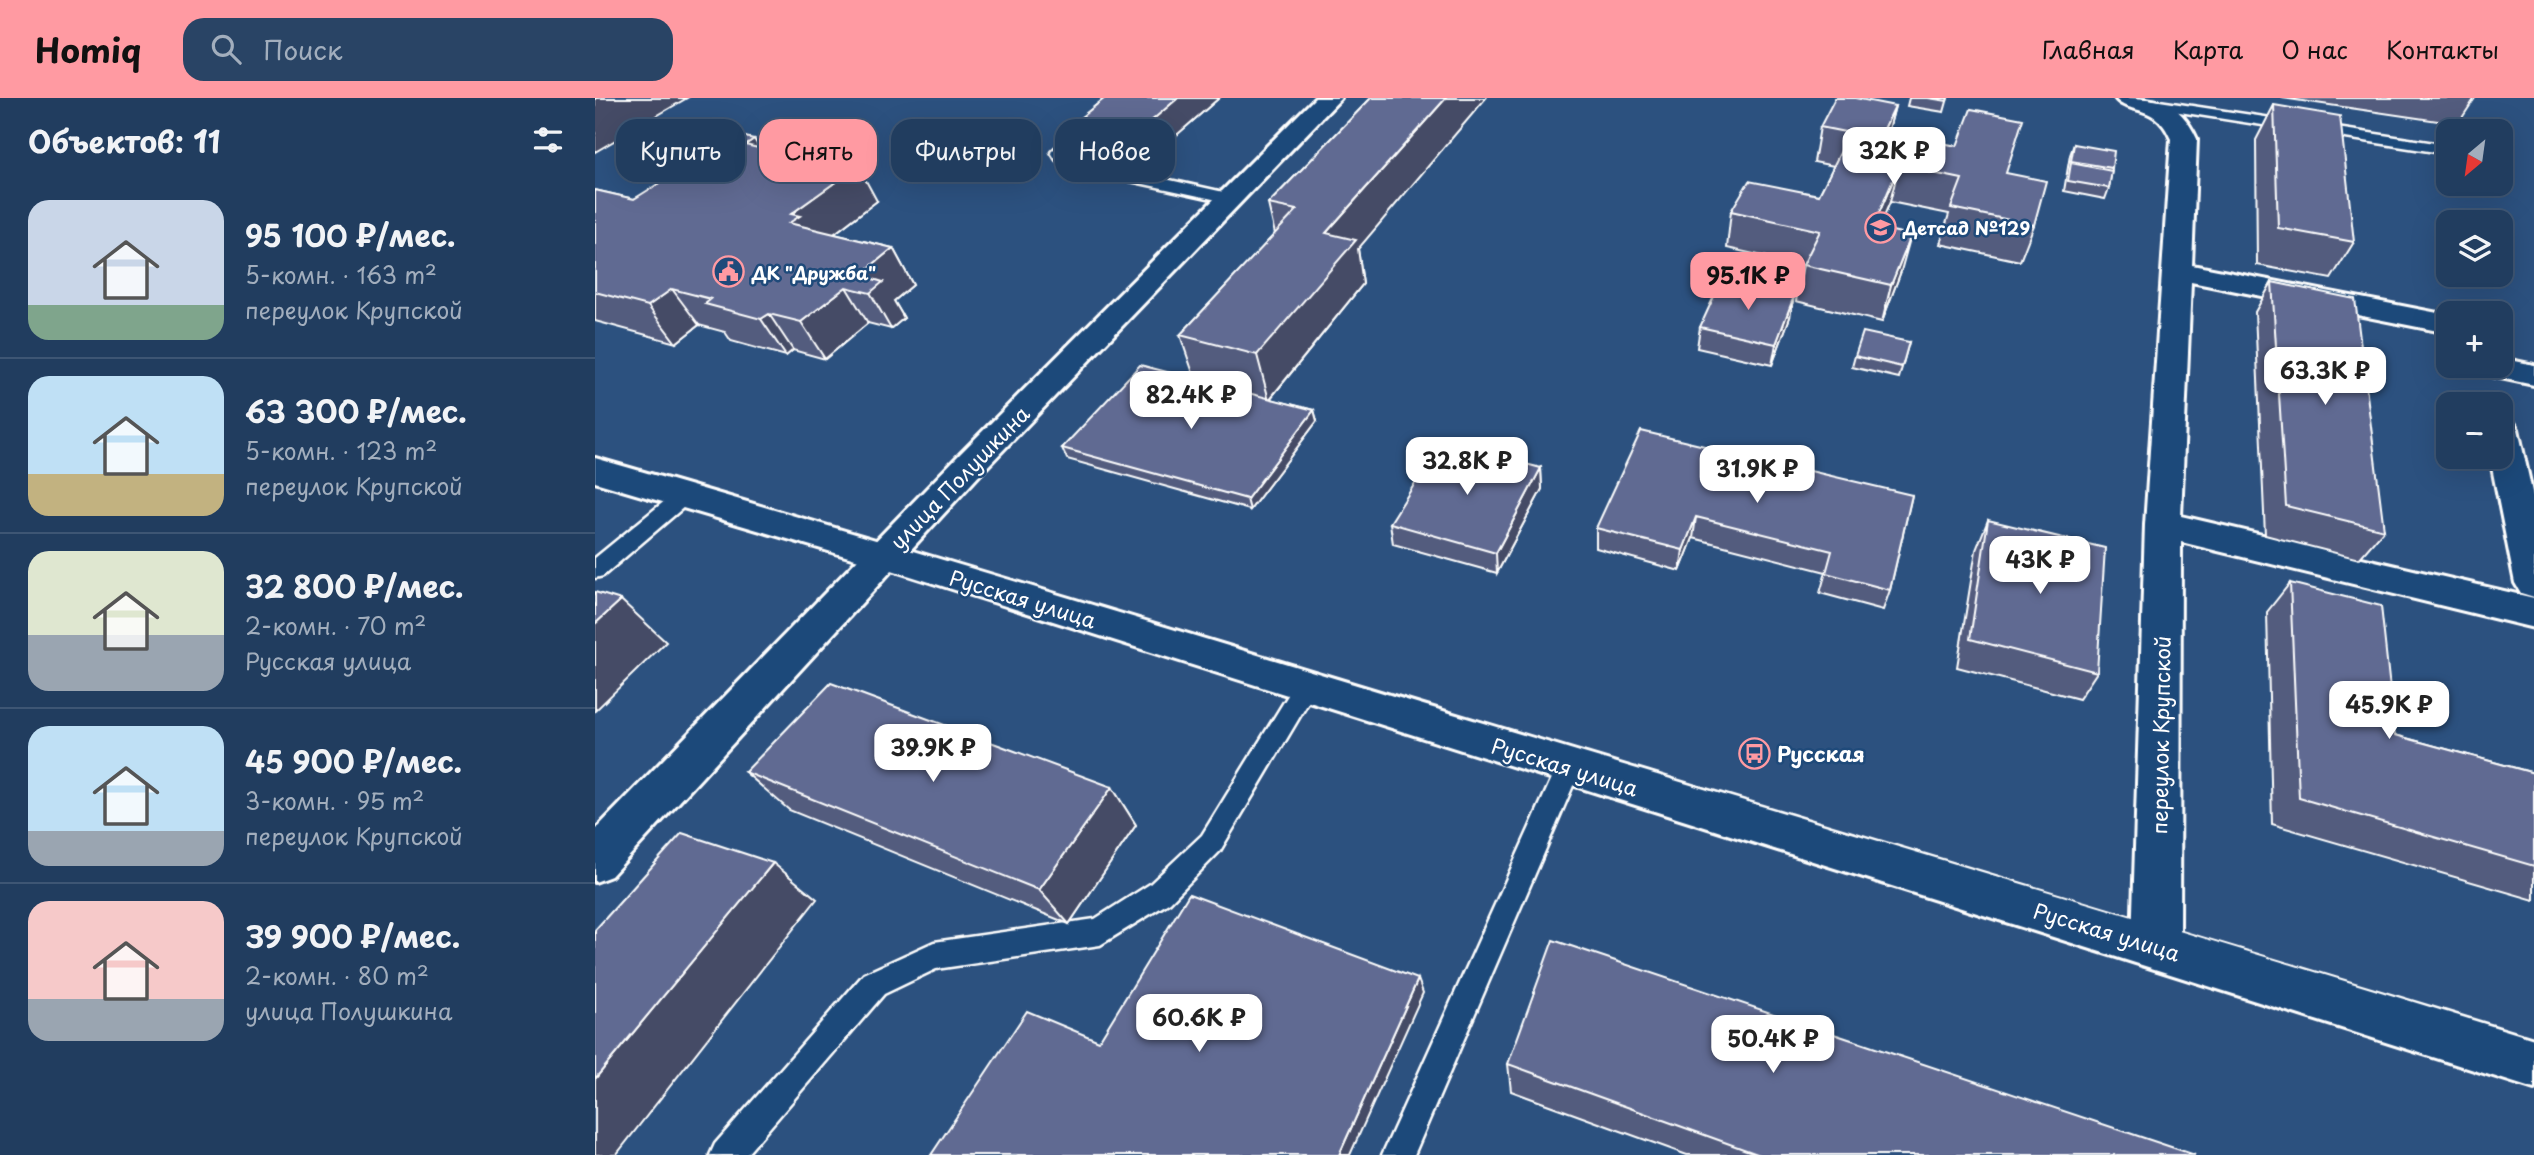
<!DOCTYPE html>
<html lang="ru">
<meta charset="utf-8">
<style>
:root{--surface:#213d5f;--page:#294465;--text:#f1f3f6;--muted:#a2aebd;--line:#3e5674;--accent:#ff9aa2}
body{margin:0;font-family:"Playpen Sans",sans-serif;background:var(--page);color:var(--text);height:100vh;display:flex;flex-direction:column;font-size:26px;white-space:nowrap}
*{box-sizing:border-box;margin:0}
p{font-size:23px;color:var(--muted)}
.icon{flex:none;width:38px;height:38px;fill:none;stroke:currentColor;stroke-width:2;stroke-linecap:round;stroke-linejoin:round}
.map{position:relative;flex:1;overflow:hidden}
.sheet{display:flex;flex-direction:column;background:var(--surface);width:595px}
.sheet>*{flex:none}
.hud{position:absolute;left:21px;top:21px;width:665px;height:63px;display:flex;gap:14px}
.needle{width:46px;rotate:209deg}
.controls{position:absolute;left:1841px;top:21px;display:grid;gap:14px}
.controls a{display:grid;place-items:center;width:77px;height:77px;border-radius:14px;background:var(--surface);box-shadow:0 7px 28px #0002,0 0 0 2px var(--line);font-size:35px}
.price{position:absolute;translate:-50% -60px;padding:0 16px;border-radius:14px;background:#fff;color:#222;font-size:23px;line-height:46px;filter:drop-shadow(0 2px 4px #0008)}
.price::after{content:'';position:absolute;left:50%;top:42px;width:21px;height:16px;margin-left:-10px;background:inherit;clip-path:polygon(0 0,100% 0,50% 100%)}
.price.current{background:var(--accent);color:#111}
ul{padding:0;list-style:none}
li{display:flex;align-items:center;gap:21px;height:175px;padding:0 28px}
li+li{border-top:2px solid var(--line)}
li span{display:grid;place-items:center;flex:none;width:196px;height:140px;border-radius:21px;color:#555}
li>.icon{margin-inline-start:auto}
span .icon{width:84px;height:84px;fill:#fffc;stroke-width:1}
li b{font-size:30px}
h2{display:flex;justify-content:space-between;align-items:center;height:84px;padding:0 28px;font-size:30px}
.tag{padding:0 24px;border-radius:21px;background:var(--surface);box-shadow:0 7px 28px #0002,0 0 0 2px var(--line);font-size:24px;line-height:63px}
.tag.current{background:var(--accent);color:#111}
header{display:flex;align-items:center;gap:42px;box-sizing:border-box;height:98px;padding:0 35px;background:var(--accent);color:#111}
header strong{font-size:33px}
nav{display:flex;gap:38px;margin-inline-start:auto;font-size:24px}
.search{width:490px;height:63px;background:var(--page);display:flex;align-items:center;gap:18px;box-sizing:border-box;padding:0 24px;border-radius:21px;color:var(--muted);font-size:26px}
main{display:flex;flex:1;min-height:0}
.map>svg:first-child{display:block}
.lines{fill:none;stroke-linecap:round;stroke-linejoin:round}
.lane-casing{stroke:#fff;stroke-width:5}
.street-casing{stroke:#fff;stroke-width:6}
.secondary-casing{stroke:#fff;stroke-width:6}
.lane{fill:#1f4a7a;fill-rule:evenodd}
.street{fill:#1f4a7a;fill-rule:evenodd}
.secondary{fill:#1f4a7a;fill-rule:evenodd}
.wall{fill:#535c7e;stroke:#fff;stroke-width:2}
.shaded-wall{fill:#444b66;stroke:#fff;stroke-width:2}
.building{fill:#616b92;stroke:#fff;stroke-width:2}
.labels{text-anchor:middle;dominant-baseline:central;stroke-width:5;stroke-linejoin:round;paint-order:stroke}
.far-poi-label{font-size:18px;font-weight:bold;fill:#fff;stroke:#1f4a7a;text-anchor:start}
.street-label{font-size:21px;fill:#fff;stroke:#1f4a7a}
.poi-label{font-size:21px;font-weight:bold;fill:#fff;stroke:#1f4a7a;text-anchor:start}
</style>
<header>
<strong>Homiq</strong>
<div class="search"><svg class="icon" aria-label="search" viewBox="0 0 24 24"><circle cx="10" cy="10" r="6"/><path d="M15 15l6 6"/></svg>Поиск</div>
<nav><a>Главная</a><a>Карта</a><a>О нас</a><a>Контакты</a></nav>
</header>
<main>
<section class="sheet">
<h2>Объектов: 11<svg class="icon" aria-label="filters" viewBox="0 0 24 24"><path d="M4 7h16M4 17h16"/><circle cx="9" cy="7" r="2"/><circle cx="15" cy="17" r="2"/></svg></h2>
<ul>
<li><span style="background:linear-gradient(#c9d6e8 75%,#7fa58c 0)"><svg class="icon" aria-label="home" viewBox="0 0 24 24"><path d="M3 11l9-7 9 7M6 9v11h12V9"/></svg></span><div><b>95 100 ₽/мес.</b><p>5-комн. · 163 m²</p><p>переулок Крупской</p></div></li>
<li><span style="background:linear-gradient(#bfe0f5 70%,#c2b280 0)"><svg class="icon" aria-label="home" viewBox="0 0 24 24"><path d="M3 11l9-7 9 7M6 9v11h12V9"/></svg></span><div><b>63 300 ₽/мес.</b><p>5-комн. · 123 m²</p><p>переулок Крупской</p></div></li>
<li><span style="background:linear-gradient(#dfe7d0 60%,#9aa5b1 0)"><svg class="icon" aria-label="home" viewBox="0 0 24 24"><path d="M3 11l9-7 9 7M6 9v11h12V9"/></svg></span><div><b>32 800 ₽/мес.</b><p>2-комн. · 70 m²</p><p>Русская улица</p></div></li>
<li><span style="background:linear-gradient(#bfe0f5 75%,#9aa5b1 0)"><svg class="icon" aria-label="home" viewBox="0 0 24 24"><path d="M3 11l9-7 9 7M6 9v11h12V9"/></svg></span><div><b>45 900 ₽/мес.</b><p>3-комн. · 95 m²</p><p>переулок Крупской</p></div></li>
<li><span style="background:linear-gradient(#f6c9c9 70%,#9aa5b1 0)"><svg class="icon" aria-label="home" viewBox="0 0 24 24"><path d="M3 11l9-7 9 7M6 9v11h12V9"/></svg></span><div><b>39 900 ₽/мес.</b><p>2-комн. · 80 m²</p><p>улица Полушкина</p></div></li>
</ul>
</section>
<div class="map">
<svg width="1939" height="1057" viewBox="0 0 1939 1057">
<rect width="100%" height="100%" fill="#2c517f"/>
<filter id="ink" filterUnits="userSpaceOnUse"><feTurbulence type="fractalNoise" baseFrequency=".0143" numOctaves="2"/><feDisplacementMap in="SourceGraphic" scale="14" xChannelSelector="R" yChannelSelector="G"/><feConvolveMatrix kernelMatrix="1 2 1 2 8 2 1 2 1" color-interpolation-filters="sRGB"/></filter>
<g filter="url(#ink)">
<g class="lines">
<defs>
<g id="lane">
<path d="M 520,0 L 536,0 L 473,56 L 485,62 L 642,97 L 644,100 L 642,103 L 636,105 L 480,71 L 461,62 L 456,54 L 459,51 Z"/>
<path d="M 1551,1 L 1853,47 L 1853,56 L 1546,8 L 1544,5 Z"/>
<path d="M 89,391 L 96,393 L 99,398 L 96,403 L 8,478 L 0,480 L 0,460 L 82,393 Z"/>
<path d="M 711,578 L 719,581 L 723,588 L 625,753 L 575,804 L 505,847 L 341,871 L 289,896 L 151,1057 L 115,1057 L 120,1046 L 269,876 L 339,844 L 500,821 L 555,786 L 607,737 L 703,581 Z"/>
<path d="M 974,658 L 983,661 L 986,669 L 819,1057 L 787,1057 L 962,669 L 965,661 Z"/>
</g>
<g id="street">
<path d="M 720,0 L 746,0 L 388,373 L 16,778 L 0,784 L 0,732 L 364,357 Z"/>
<path d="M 1520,0 C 1561,0 1583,0 1602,41 L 1597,167 L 1853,217 L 1853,235 L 1596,184 L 1586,418 L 1939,500 L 1939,530 L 1586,444 L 1585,847 L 1578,863 L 1561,870 L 1544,863 L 1537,847 L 1550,427 L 1576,41 C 1561,4 1532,17 1520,0 Z"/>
<path d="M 1906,260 L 1939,267 L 1939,287 L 1882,275 L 1877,268 L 1906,268 Z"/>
<path d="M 1906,320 L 1918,323 L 1923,331 L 1939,403 L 1939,499 L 1926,495 L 1920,485 L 1895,359 L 1906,359 Z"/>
</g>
<path id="secondary" d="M 0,360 C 326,453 650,554 975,651 C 1296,747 1618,842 1939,941 L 1939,991 L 284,468 L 0,384 Z"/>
</defs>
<use href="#lane" class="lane-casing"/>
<use href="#street" class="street-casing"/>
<use href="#secondary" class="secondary-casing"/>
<use href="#lane" class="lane"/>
<use href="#street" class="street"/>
<use href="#secondary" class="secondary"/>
</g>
<g class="wall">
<path d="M 510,0 L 624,0 L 543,71 L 484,58 L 474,29 Z"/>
<path d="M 776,0 L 763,151 L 768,186 L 675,301 L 719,312 L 722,323 L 655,412 L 472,361 L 467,350 L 600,281 L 585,237 L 680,136 L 673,106 Z"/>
<path d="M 1314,0 L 1353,0 L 1349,14 L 1312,8 Z"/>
<path d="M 1687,0 L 1880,0 L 1863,26 Z"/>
<path d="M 1679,7 L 1759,144 L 1736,181 L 1662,167 L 1661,42 Z"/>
<path d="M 1300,8 L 1293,35 L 1411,75 L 1439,127 L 1425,163 L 1345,146 L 1354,116 L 1295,104 L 1284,130 L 1306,173 L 1287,224 L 1201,203 L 1208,167 L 1132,150 L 1136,113 L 1224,97 L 1239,68 L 1219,64 L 1225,29 Z"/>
<path d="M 159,41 L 165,51 L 282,103 L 239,136 L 298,150 L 318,187 L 299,203 L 309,220 L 296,231 L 273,225 L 230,261 L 198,252 L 191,258 L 136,243 L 130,234 L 104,227 L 81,245 L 0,223 L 0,92 L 39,101 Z"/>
<path d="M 1479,46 L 1517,70 L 1514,90 L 1510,101 L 1469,93 L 1475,57 Z"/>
<path d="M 1677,184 L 1789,432 L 1764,461 L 1670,437 L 1660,214 Z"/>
<path d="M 1195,219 L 1177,267 L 1102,250 L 1105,229 Z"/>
<path d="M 1314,244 L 1304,280 L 1257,269 L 1260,258 Z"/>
<path d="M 946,370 L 947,391 L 902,475 L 798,446 L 795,425 Z"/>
<path d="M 1317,397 L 1295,492 L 1288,512 L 1225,495 L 1231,474 L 1098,440 L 1085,473 L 1001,450 L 1001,430 Z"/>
<path d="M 1393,422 L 1502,574 L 1484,601 L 1362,569 L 1381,452 Z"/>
<path d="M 1695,485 L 1800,637 L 1939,675 L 1939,802 L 1677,726 L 1672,514 Z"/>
<path d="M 150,674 L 517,689 L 541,727 L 474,826 L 194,712 Z"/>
<path d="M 913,966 L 1600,1057 L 1092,1057 L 916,993 Z"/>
</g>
<g class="shaded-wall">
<path d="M 0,0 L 92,0 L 0,54 Z"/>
<path d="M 583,0 L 624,0 L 543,71 L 534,42 Z"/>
<path d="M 851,0 L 891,0 L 763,151 L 768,186 L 674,302 L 662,257 L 731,135 Z"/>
<path d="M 1300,8 L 1291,43 L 1288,33 Z"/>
<path d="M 159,41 L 181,77 L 150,47 Z"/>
<path d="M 263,68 L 282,103 L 223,148 L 194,125 L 196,116 Z"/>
<path d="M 1304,68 L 1295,104 L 1269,165 L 1278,129 Z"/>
<path d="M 1316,137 L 1306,173 L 1287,224 L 1296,187 Z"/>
<path d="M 298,150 L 318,187 L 299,203 L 309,220 L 296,231 L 265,177 Z"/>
<path d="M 251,189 L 273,225 L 230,261 L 206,224 Z"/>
<path d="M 77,191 L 104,227 L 81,245 L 53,208 Z"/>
<path d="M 1199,198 L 1195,219 L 1177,267 L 1181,246 Z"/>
<path d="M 174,216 L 198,252 L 191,258 L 166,221 Z"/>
<path d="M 719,312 L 722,323 L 655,412 L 652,401 Z"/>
<path d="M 946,370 L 947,391 L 902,475 L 901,455 Z"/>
<path d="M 1101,419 L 1098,440 L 1085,473 L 1088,452 Z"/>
<path d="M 26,502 L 71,544 L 0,613 L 0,526 Z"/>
<path d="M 517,689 L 541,727 L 474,826 L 444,792 Z"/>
<path d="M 178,765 L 222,801 L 21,1057 L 0,1057 L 0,981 Z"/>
<path d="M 823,881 L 828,895 L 755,1057 L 744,1057 Z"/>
</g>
<g class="building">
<path d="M 510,0 L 583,0 L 534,42 L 474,29 Z"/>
<path d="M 776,0 L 851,0 L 731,135 L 761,142 L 662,257 L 585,237 L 702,112 L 673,106 Z"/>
<path d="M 1240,0 L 1260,0 L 1300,8 L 1288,33 L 1362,48 L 1376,11 L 1428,21 L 1411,75 L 1451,83 L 1439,127 L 1356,110 L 1367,81 L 1304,68 L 1278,129 L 1316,137 L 1296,187 L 1208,167 L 1225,133 L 1136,113 L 1154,83 L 1224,97 L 1255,35 L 1225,29 Z"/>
<path d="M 1333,0 L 1353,0 L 1352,3 Z"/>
<path d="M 1679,7 L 1745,18 L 1759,144 L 1683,130 Z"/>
<path d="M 141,37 L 159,41 L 150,47 L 240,67 L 246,64 L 263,68 L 196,116 L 205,118 L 194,125 L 298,150 L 265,177 L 288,184 L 275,195 L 251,189 L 206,224 L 174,216 L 166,221 L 110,206 L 116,201 L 77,191 L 53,208 L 0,194 L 0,92 L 39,101 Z"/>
<path d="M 1479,46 L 1519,53 L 1517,70 L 1476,63 Z"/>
<path d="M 1476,65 L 1517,73 L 1514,90 L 1473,83 Z"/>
<path d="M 1126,183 L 1199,198 L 1181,246 L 1105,229 Z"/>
<path d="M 1677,184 L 1760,201 L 1789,432 L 1691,408 Z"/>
<path d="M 1268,234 L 1314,244 L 1307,269 L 1260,258 Z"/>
<path d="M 545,267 L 719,312 L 652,401 L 467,350 Z"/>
<path d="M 1046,333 L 1317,397 L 1295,492 L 1231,475 L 1237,453 L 1101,419 L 1088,452 L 1001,430 Z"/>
<path d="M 846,344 L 946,370 L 901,455 L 795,425 Z"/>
<path d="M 1393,422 L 1510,450 L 1502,574 L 1375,541 Z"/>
<path d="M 1695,485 L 1786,508 L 1800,637 L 1939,675 L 1939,768 L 1704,700 Z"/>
<path d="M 0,494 L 26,502 L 0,526 Z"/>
<path d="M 236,585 L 517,689 L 444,792 L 150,674 Z"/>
<path d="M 87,735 L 178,765 L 0,981 L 0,832 Z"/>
<path d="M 594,796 L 823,881 L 744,1057 L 336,1057 L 432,913 L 504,943 Z"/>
<path d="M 958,842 L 1600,1057 L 1165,1057 L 913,966 Z"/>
</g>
</g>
<defs>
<symbol id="school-ring" viewBox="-11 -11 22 22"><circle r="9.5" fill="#1f4a7a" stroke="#ff9aa2" stroke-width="1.5"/><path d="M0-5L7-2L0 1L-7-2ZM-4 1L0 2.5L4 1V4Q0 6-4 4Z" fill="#ff9aa2"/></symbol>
<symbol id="civic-ring" viewBox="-11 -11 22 22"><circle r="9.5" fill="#1f4a7a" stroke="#ff9aa2" stroke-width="1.5"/><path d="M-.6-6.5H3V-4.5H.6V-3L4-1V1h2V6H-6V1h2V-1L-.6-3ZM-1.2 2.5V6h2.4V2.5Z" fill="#ff9aa2"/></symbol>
<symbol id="bus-ring" viewBox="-11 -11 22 22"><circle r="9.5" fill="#1f4a7a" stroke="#ff9aa2" stroke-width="1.5"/><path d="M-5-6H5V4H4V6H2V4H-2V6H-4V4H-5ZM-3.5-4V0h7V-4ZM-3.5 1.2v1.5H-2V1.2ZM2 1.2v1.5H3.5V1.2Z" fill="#ff9aa2"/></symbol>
</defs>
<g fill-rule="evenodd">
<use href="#school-ring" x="1268" y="112" width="35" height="35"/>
<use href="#civic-ring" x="116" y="156" width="35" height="35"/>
<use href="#bus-ring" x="1142" y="638" width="35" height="35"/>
</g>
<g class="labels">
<g class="far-poi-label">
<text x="1308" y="129">Детсад №129</text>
<text x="157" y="174">ДК "Дружба"</text>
</g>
<g class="street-label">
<text transform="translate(364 379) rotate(-46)">улица Полушкина</text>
<text transform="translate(428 500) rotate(17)">Русская улица</text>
<text transform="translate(1565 637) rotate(-89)">переулок Крупской</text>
<text transform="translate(970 668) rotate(17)">Русская улица</text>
<text transform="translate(1512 833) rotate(17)">Русская улица</text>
</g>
<g class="poi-label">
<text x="1182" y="655">Русская</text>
</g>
</g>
</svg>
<div class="controls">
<a><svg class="needle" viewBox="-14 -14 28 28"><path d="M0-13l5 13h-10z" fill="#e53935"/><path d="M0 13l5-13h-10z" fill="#a2aebd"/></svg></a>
<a><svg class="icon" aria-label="layers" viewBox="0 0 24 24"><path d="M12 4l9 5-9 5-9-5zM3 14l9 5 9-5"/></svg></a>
<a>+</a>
<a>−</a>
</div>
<b class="price" style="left:1299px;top:89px">32K ₽</b>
<b class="price current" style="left:1153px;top:214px">95.1K ₽</b>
<b class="price" style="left:1730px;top:309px">63.3K ₽</b>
<b class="price" style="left:596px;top:333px">82.4K ₽</b>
<b class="price" style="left:872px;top:399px">32.8K ₽</b>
<b class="price" style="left:1162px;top:407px">31.9K ₽</b>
<b class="price" style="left:1445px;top:498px">43K ₽</b>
<b class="price" style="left:1794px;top:643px">45.9K ₽</b>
<b class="price" style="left:338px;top:686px">39.9K ₽</b>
<b class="price" style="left:604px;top:956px">60.6K ₽</b>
<b class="price" style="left:1178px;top:977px">50.4K ₽</b>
<div class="hud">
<a class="tag">Купить</a>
<a class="tag current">Снять</a>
<a class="tag">Фильтры</a>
<a class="tag">Новое</a>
</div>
</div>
</main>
